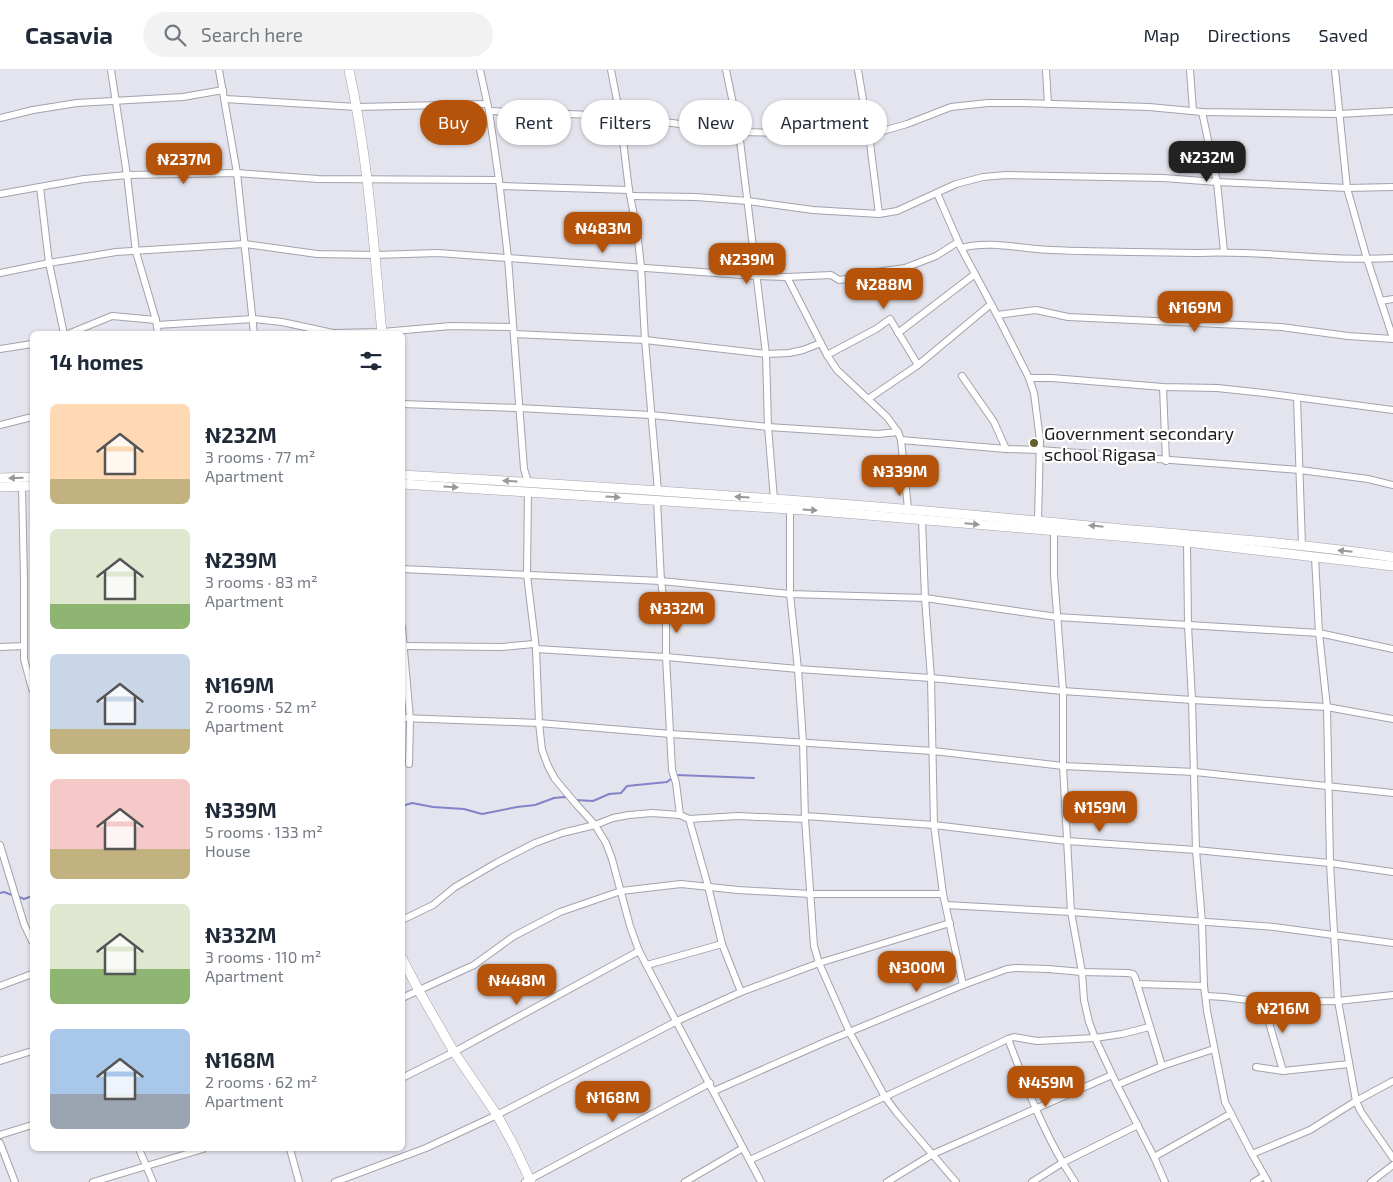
<!DOCTYPE html>
<meta charset="utf-8">
<style>
:root{--surface:#fff;--page:#f2f2f3;--text:#1f2937;--muted:#747a83;--line:#e0e1e3;--accent:#b45309}
body{margin:0;font-family:"Exo 2",sans-serif;background:var(--page);color:var(--text);height:100vh;display:flex;flex-direction:column;font-size:19px;white-space:nowrap}
*{box-sizing:border-box;margin:0}
p{font-size:16px;color:var(--muted)}
.icon{flex:none;width:28px;height:28px;fill:none;stroke:currentColor;stroke-width:2;stroke-linecap:round;stroke-linejoin:round}
.map{position:relative;flex:1;overflow:hidden}
.drawer{position:absolute;left:30px;top:261px;width:375px;height:820px;display:flex;flex-direction:column;background:var(--surface);border-radius:8px;box-shadow:0 1px 4px #0004}
.drawer>*{flex:none}
.hud{position:absolute;left:420px;top:30px;width:475px;height:45px;display:flex;gap:10px}
.price{position:absolute;translate:-50% -42px;padding:0 11px;border-radius:10px;background:var(--accent);color:#fff;font-size:16px;line-height:32px;filter:drop-shadow(0 1px 2px #0008)}
.price::after{content:'';position:absolute;left:50%;top:30px;width:15px;height:11px;margin-left:-8px;background:inherit;clip-path:polygon(0 0,100% 0,50% 100%)}
.price.on{background:#222;color:#fff}
ul{padding:0;list-style:none}
li{display:flex;align-items:center;gap:15px;height:125px;padding:0 20px}
li span{display:grid;place-items:center;flex:none;width:140px;height:100px;border-radius:8px;color:#555}
li>.icon{margin-inline-start:auto}
span .icon{width:60px;height:60px;fill:#fffc;stroke-width:1}
li b{font-size:21px}
h2{display:flex;justify-content:space-between;align-items:center;height:60px;padding:0 20px;font-size:21px}
.tag{padding:0 18px;border-radius:22px;background:var(--surface);box-shadow:0 1px 4px #0004;font-size:18px;line-height:45px}
.tag.on{background:var(--accent);color:#fff}
header{display:flex;align-items:center;gap:30px;box-sizing:border-box;height:70px;padding:0 25px;background:var(--surface);border-bottom:1px solid var(--line)}
header strong{font-size:24px}
nav{display:flex;gap:28px;margin-inline-start:auto;font-size:18px}
.search{width:350px;height:45px;background:var(--page);display:flex;align-items:center;gap:12px;box-sizing:border-box;padding:0 18px;border-radius:28px;color:var(--muted);font-size:19px}
.map>svg:first-child{display:block}
.lines{fill:none;stroke-linecap:round;stroke-linejoin:round}
.stream{stroke:#8483c8;stroke-width:2}
.minor-casing{stroke:#a2a3ac;stroke-width:8}
.tertiary-casing{stroke:#a2a3ac;stroke-width:10}
.secondary-casing{stroke:#a2a3ac;stroke-width:10}
.minor{stroke:#fff;stroke-width:6}
.tertiary{stroke:#fff;stroke-width:9}
.secondary{stroke:#fff;stroke-width:9}
.oneway{fill:#99999b}
.poi-dot{fill:#65612e;stroke:#fff;stroke-width:2}
.labels{text-anchor:middle;dominant-baseline:central;stroke-width:4.5;stroke-linejoin:round;paint-order:stroke}
.poi-label{font-size:18px;fill:#1d1d20;stroke:#fff;text-anchor:start}
</style>
<header>
<strong>Casavia</strong>
<div class="search"><svg class="icon" aria-label="search" viewBox="0 0 24 24"><circle cx="10" cy="10" r="6"/><path d="M15 15l6 6"/></svg>Search here</div>
<nav><a>Map</a><a>Directions</a><a>Saved</a></nav>
</header>
<div class="map">
<svg width="1393" height="1112" viewBox="0 0 1393 1112">
<rect width="100%" height="100%" fill="#e4e4ee"/>
<g class="lines">
<g class="stream">
<path d="M 676,705 L 754,708"/>
<path d="M 576,730 L 593,731 L 609,724 L 621,723 L 627,716 L 667,712 L 672,708"/>
<path d="M 402,736 L 412,733 L 433,737 L 464,739 L 482,744 L 517,737 L 535,735 L 554,728 L 564,727 L 569,728"/>
<path d="M 0,823 L 4,822 L 12,825"/>
<path d="M 17,826 L 24,829 L 32,826"/>
</g>
<defs>
<g id="minor">
<path d="M 111,0 L 127,105 L 136,182 L 156,250 L 158,264"/>
<path d="M 219,0 L 237,103 L 254,264"/>
<path d="M 480,0 L 489,41 L 499,110 L 508,188 L 524,399 L 528,412"/>
<path d="M 611,0 L 620,46 L 629,120 L 637,161 L 641,197 L 645,270 L 658,421"/>
<path d="M 726,0 L 739,62 L 766,284 L 768,357 L 774,429"/>
<path d="M 858,0 L 869,65 L 879,144"/>
<path d="M 1046,0 L 1048,34"/>
<path d="M 1190,0 L 1193,41"/>
<path d="M 1335,0 L 1347,118 L 1367,189 L 1393,268"/>
<path d="M 225,29 L 357,37 L 487,34"/>
<path d="M 489,41 L 620,46 L 739,62 L 869,65 L 907,54 L 951,37 L 988,33 L 1022,33 L 1149,37 L 1202,42 L 1339,44 L 1393,41"/>
<path d="M 1202,42 L 1217,112 L 1224,182"/>
<path d="M 0,48 L 33,40 L 77,33 L 183,27 L 223,20"/>
<path d="M 500,116 L 629,120"/>
<path d="M 40,117 L 49,193 L 64,264"/>
<path d="M 937,123 L 961,178 L 997,245 L 1029,308 L 1034,323 L 1040,370 L 1038,451"/>
<path d="M 0,124 L 84,109 L 127,105 L 237,103 L 318,109 L 499,110"/>
<path d="M 631,126 L 696,127 L 748,131 L 813,140 L 879,144 L 897,141 L 956,114 L 983,107 L 1006,105 L 1107,107 L 1163,108 L 1217,112 L 1347,118 L 1393,117"/>
<path d="M 961,178 C 990,170 1022,179 1051,180 C 1101,182 1151,182 1200,183 C 1264,180 1329,192 1393,188"/>
<path d="M 0,203 L 49,193 L 116,182 L 245,174 L 317,184 L 375,185 L 438,183 L 756,206 L 787,207 L 831,205 L 839,210 L 854,208 L 861,204 L 905,198 L 936,186 L 958,172"/>
<path d="M 787,207 L 827,285 L 837,300 L 887,347 L 898,362 L 901,370 L 908,439"/>
<path d="M 1381,231 L 1393,229"/>
<path d="M 997,245 L 1036,240 L 1068,247 L 1281,257 L 1348,266 L 1393,269"/>
<path d="M 157,255 L 253,249 L 282,252 L 333,263 L 382,262 L 451,256 L 513,257"/>
<path d="M 898,263 L 975,204"/>
<path d="M 68,264 L 112,246 L 156,250"/>
<path d="M 514,264 L 645,270 L 766,284 L 789,283 L 803,280 L 821,273"/>
<path d="M 0,279 L 32,274"/>
<path d="M 827,285 L 876,259 L 890,249 L 918,295"/>
<path d="M 962,306 L 994,352 L 1006,379"/>
<path d="M 1029,308 L 1052,308 L 1163,317 L 1217,318 L 1264,323 L 1393,340"/>
<path d="M 1163,317 L 1166,391"/>
<path d="M 1297,328 L 1302,476"/>
<path d="M 868,329 L 918,295 L 991,234"/>
<path d="M 402,334 L 519,338 L 651,345 L 768,357 L 878,364 L 898,362"/>
<path d="M 0,355 L 32,347"/>
<path d="M 901,370 L 1006,379 L 1040,380 L 1300,400 L 1368,409 L 1393,415"/>
<path d="M 22,417 L 24,510 L 24,589 L 32,619"/>
<path d="M 528,421 L 527,505 L 536,579 L 539,653 L 542,680 L 548,696 L 555,709 L 576,734 L 595,755 L 606,773 L 612,789 L 630,856 L 639,881 L 761,1112"/>
<path d="M 657,430 L 661,511 L 666,548 L 666,587 L 672,700 L 676,713 L 680,745"/>
<path d="M 790,439 L 790,524 L 798,599 L 803,672 L 805,749 L 814,876 L 819,893 L 850,963 L 885,1027 L 897,1043 L 956,1112"/>
<path d="M 922,450 L 925,528 L 931,608 L 934,755 L 943,824 L 963,915"/>
<path d="M 1054,461 L 1054,505 L 1063,621 L 1063,696 L 1071,842 L 1082,902 L 1084,930 L 1089,952 L 1095,968 L 1117,1015 L 1154,1087 L 1165,1112"/>
<path d="M 1187,472 L 1188,555 L 1192,630 L 1196,780 L 1202,852 L 1204,916 L 1207,941 L 1225,1032 L 1252,1084 L 1268,1112"/>
<path d="M 1315,487 L 1319,563 L 1327,637 L 1330,793 L 1338,931 L 1356,1031 L 1361,1042 L 1393,1088"/>
<path d="M 402,499 L 661,511 L 790,524 L 925,528 L 1057,547 L 1319,563 L 1393,579"/>
<path d="M 402,557 L 410,649 L 409,694"/>
<path d="M 402,576 L 501,577 L 534,574"/>
<path d="M 0,577 L 24,576"/>
<path d="M 536,579 L 666,587 L 798,599 L 931,608 L 1063,621 L 1192,630 L 1327,637 L 1393,649"/>
<path d="M 402,648 L 539,653 L 671,664 L 933,681 L 1063,696 L 1195,702 L 1393,723"/>
<path d="M 805,746 L 934,755 L 1067,771 L 1196,780 L 1330,793 L 1393,802"/>
<path d="M 689,749 L 708,816 L 722,874 L 741,922"/>
<path d="M 0,775 L 24,854 L 32,871"/>
<path d="M 946,835 L 1071,842 L 1274,857 L 1393,873"/>
<path d="M 402,850 L 433,835 L 455,817 L 498,792 L 535,773 L 562,763 L 595,755 L 613,748 L 629,745 L 652,743 L 680,745 L 689,749 L 738,746 L 805,749"/>
<path d="M 647,895 L 722,874"/>
<path d="M 1137,914 L 1204,916"/>
<path d="M 0,916 L 32,904"/>
<path d="M 1206,926 L 1224,927 L 1263,932 L 1338,931 L 1393,925"/>
<path d="M 402,928 L 474,895 L 514,866 L 560,842 L 621,821 L 681,814 L 738,820 L 810,824 L 943,824"/>
<path d="M 1263,932 L 1283,1001"/>
<path d="M 1008,969 C 1027,1018 1045,1068 1075,1112"/>
<path d="M 0,991 L 32,981"/>
<path d="M 1256,997 L 1283,1001 L 1349,994"/>
<path d="M 402,1008 L 454,982 L 639,881"/>
<path d="M 1117,1015 L 1162,996 L 1214,979"/>
<path d="M 714,1021 L 825,972 L 963,915 L 1007,899 L 1016,898 L 1048,899 L 1082,902 L 1128,903 L 1133,904 L 1135,907 L 1162,996"/>
<path d="M 0,1065 L 32,1055"/>
<path d="M 0,1073 L 15,1112"/>
<path d="M 139,1079 L 153,1112"/>
<path d="M 290,1079 L 299,1112"/>
<path d="M 1252,1084 L 1310,1060 L 1356,1031 L 1393,1011"/>
<path d="M 1154,1087 L 1230,1044"/>
<path d="M 750,1090 L 1008,969 L 1014,967 L 1037,971 L 1095,968 L 1122,964 L 1149,957"/>
<path d="M 93,1112 L 203,1079"/>
<path d="M 335,1112 L 426,1078 L 497,1045 L 677,951 L 741,922 L 819,893 L 950,853"/>
<path d="M 525,1112 L 710,1013"/>
<path d="M 685,1112 L 743,1078"/>
<path d="M 887,1112 L 933,1084 L 1112,1005"/>
<path d="M 1032,1112 L 1062,1093 L 1138,1055"/>
<path d="M 1254,1112 L 1264,1106"/>
<path d="M 1371,1112 L 1393,1095"/>
</g>
<g id="tertiary">
<path d="M 349,0 C 368,87 374,176 382,264"/>
<path d="M 402,888 L 419,921 L 454,982 L 497,1045 L 514,1076 L 531,1112"/>
</g>
<g id="secondary">
<path d="M 402,405 C 635,418 868,434 1100,457 C 1198,466 1296,473 1393,487"/>
<path d="M 0,408 L 32,407"/>
<path d="M 402,414 L 819,441 L 1187,472 L 1393,496"/>
<path d="M 0,417 L 32,416"/>
</g>
</defs>
<use href="#minor" class="minor-casing"/>
<use href="#tertiary" class="tertiary-casing"/>
<use href="#secondary" class="secondary-casing"/>
<use href="#minor" class="minor"/>
<use href="#tertiary" class="tertiary"/>
<use href="#secondary" class="secondary"/>
</g>
<defs><path id="oneway-solid" d="M-6-.8H1V-3.2L6.5 0L1 3.2V.8H-6Z" transform="scale(1.25)"/></defs>
<g class="oneway">
<use href="#oneway-solid" transform="translate(16 408) rotate(178)"/>
<use href="#oneway-solid" transform="translate(510 411) rotate(-177)"/>
<use href="#oneway-solid" transform="translate(451 417) rotate(3)"/>
<use href="#oneway-solid" transform="translate(613 427) rotate(4)"/>
<use href="#oneway-solid" transform="translate(742 427) rotate(-176)"/>
<use href="#oneway-solid" transform="translate(810 440) rotate(4)"/>
<use href="#oneway-solid" transform="translate(972 454) rotate(5)"/>
<use href="#oneway-solid" transform="translate(1096 456) rotate(-174)"/>
<use href="#oneway-solid" transform="translate(1345 481) rotate(-174)"/>
</g>
<circle class="poi-dot" cx="1034" cy="373" r="5"/>
<g class="labels">
<g class="poi-label">
<text x="1044" y="363">Government secondary<tspan x="1044" dy="21">school Rigasa</tspan></text>
</g>
</g>
</svg>
<b class="price on" style="left:1207px;top:113px">₦232M</b>
<b class="price" style="left:184px;top:115px">₦237M</b>
<b class="price" style="left:603px;top:184px">₦483M</b>
<b class="price" style="left:747px;top:215px">₦239M</b>
<b class="price" style="left:884px;top:240px">₦288M</b>
<b class="price" style="left:1195px;top:263px">₦169M</b>
<b class="price" style="left:900px;top:427px">₦339M</b>
<b class="price" style="left:677px;top:564px">₦332M</b>
<b class="price" style="left:1100px;top:763px">₦159M</b>
<b class="price" style="left:917px;top:923px">₦300M</b>
<b class="price" style="left:517px;top:936px">₦448M</b>
<b class="price" style="left:1283px;top:964px">₦216M</b>
<b class="price" style="left:1046px;top:1038px">₦459M</b>
<b class="price" style="left:613px;top:1053px">₦168M</b>
<div class="hud">
<a class="tag on">Buy</a>
<a class="tag">Rent</a>
<a class="tag">Filters</a>
<a class="tag">New</a>
<a class="tag">Apartment</a>
</div>
<section class="drawer">
<h2>14 homes<svg class="icon" aria-label="filters" viewBox="0 0 24 24"><path d="M4 7h16M4 17h16"/><circle cx="9" cy="7" r="2"/><circle cx="15" cy="17" r="2"/></svg></h2>
<ul>
<li><span style="background:linear-gradient(#ffd9b3 75%,#c2b280 0)"><svg class="icon" aria-label="home" viewBox="0 0 24 24"><path d="M3 11l9-7 9 7M6 9v11h12V9"/></svg></span><div><b>₦232M</b><p>3 rooms · 77 m²</p><p>Apartment</p></div></li>
<li><span style="background:linear-gradient(#dfe7d0 75%,#8fb573 0)"><svg class="icon" aria-label="home" viewBox="0 0 24 24"><path d="M3 11l9-7 9 7M6 9v11h12V9"/></svg></span><div><b>₦239M</b><p>3 rooms · 83 m²</p><p>Apartment</p></div></li>
<li><span style="background:linear-gradient(#c9d6e8 75%,#c2b280 0)"><svg class="icon" aria-label="home" viewBox="0 0 24 24"><path d="M3 11l9-7 9 7M6 9v11h12V9"/></svg></span><div><b>₦169M</b><p>2 rooms · 52 m²</p><p>Apartment</p></div></li>
<li><span style="background:linear-gradient(#f6c9c9 70%,#c2b280 0)"><svg class="icon" aria-label="home" viewBox="0 0 24 24"><path d="M3 11l9-7 9 7M6 9v11h12V9"/></svg></span><div><b>₦339M</b><p>5 rooms · 133 m²</p><p>House</p></div></li>
<li><span style="background:linear-gradient(#dfe7d0 65%,#8fb573 0)"><svg class="icon" aria-label="home" viewBox="0 0 24 24"><path d="M3 11l9-7 9 7M6 9v11h12V9"/></svg></span><div><b>₦332M</b><p>3 rooms · 110 m²</p><p>Apartment</p></div></li>
<li><span style="background:linear-gradient(#a9c7e8 65%,#9aa5b1 0)"><svg class="icon" aria-label="home" viewBox="0 0 24 24"><path d="M3 11l9-7 9 7M6 9v11h12V9"/></svg></span><div><b>₦168M</b><p>2 rooms · 62 m²</p><p>Apartment</p></div></li>
</ul>
</section>
</div>
